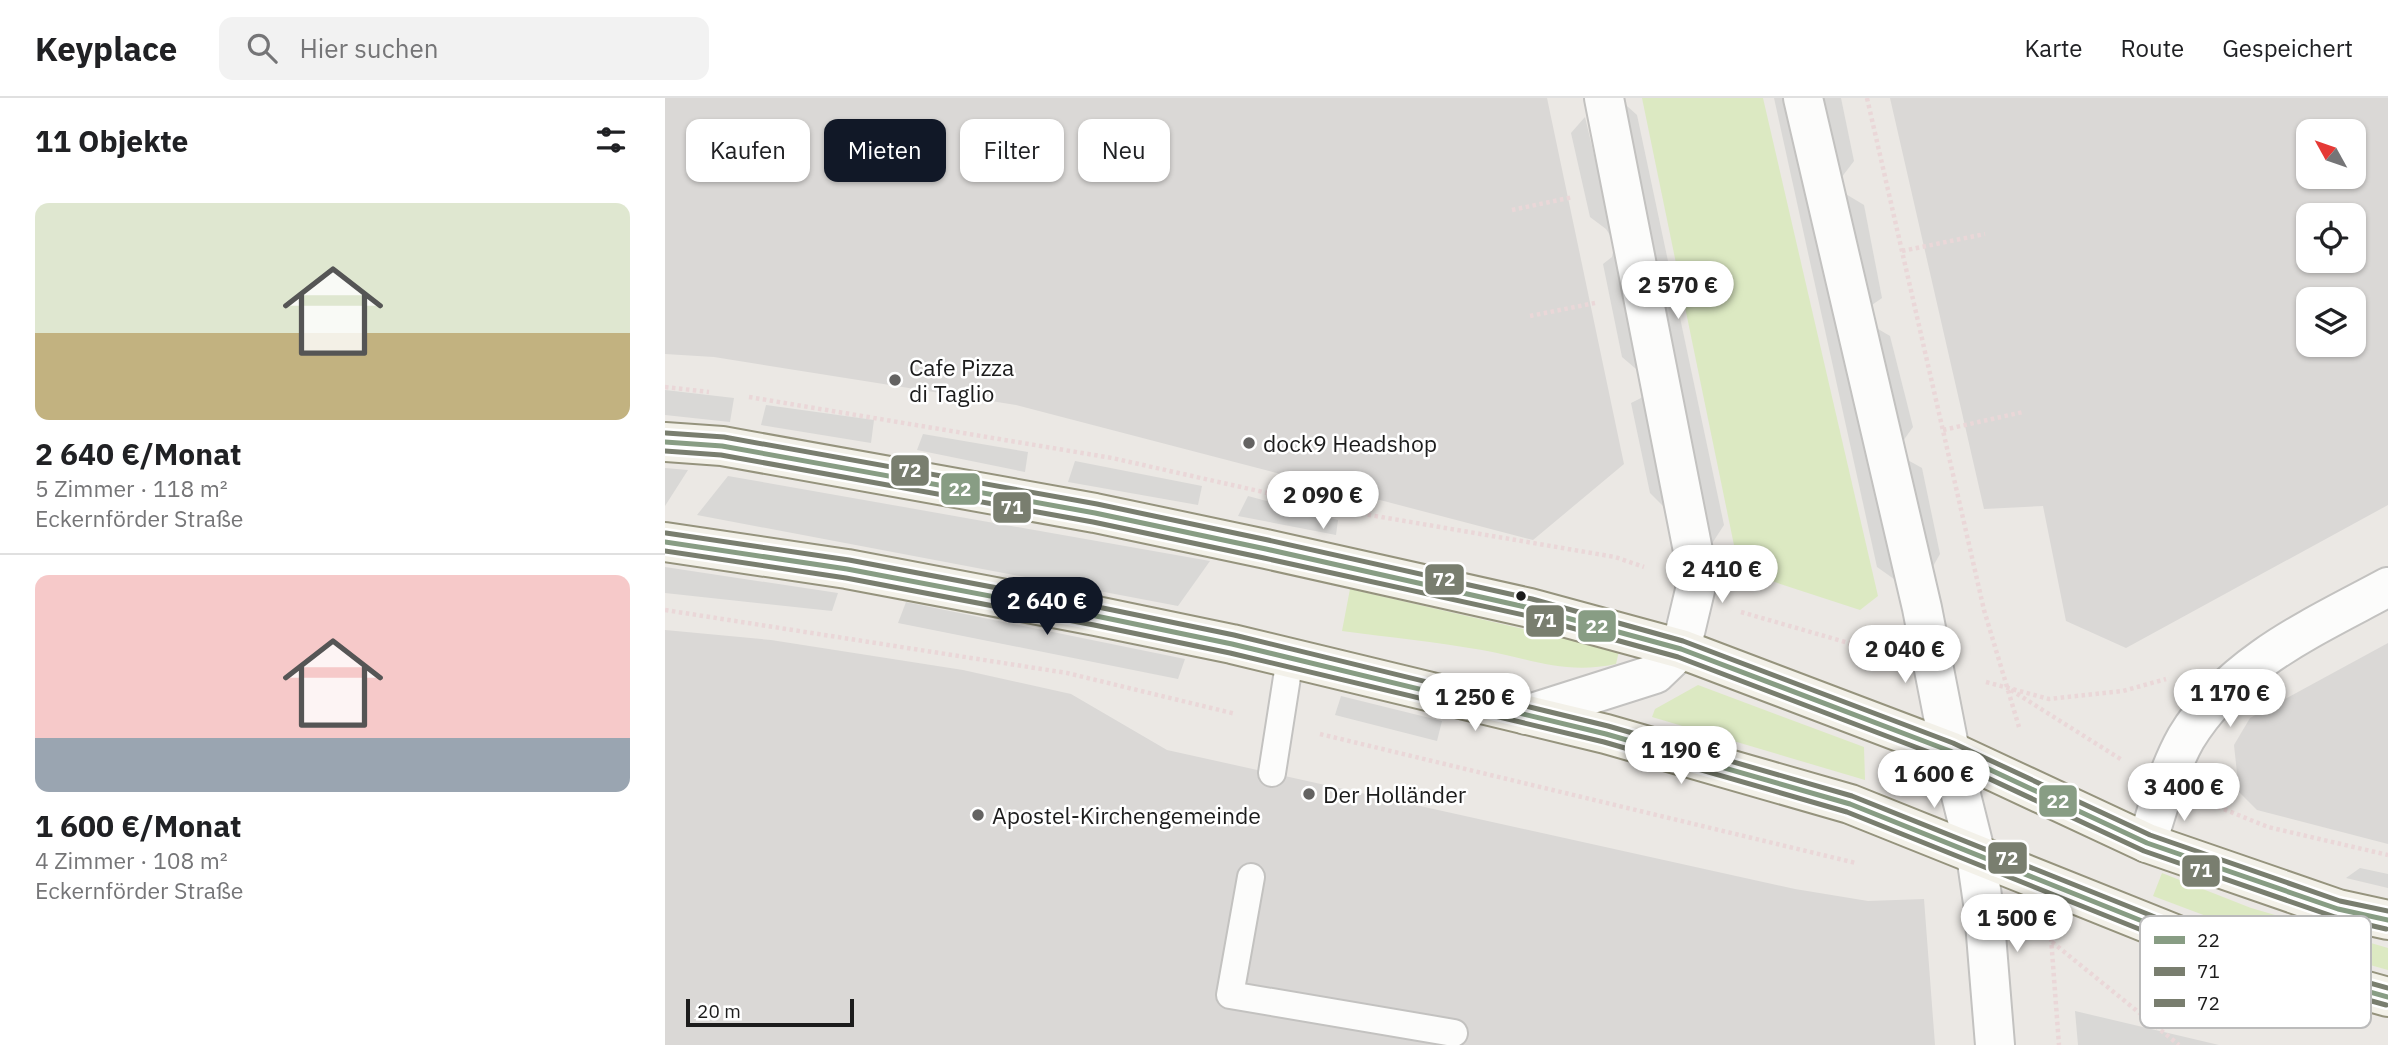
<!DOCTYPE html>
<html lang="de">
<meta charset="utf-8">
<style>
:root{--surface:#fff;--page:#f2f2f2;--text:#202124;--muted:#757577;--line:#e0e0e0;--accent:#111827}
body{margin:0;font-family:"IBM Plex Sans",sans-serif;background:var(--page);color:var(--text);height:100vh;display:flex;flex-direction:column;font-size:26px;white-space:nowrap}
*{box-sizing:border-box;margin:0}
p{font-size:23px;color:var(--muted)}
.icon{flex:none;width:38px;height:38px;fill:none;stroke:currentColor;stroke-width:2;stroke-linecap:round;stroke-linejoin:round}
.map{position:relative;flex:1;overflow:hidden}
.details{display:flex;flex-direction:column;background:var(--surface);width:665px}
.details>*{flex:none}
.banner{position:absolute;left:21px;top:21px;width:665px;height:63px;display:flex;gap:14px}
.needle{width:46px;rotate:310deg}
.fabs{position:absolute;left:1631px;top:21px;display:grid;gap:14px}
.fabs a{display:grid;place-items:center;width:70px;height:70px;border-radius:14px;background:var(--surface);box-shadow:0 2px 5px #0004;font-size:35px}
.scale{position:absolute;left:21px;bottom:18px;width:168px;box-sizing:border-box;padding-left:7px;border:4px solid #1c1c1c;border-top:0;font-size:19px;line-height:24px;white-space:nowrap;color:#1c1c1c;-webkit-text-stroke:5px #fff;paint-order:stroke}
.price{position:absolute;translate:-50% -60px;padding:0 16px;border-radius:24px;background:#fff;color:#222;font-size:23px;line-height:46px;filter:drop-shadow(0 2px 4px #0008)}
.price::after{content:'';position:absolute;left:50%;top:42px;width:21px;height:16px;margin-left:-10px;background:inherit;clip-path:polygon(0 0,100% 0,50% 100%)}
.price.active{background:var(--accent);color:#fff}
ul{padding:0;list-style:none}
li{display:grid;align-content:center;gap:14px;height:371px;padding:0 35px}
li+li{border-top:2px solid var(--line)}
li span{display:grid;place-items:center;height:217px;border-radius:14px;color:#555}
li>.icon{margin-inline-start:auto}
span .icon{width:126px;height:126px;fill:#fffc;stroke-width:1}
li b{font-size:30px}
h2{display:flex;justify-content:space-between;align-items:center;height:84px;padding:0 35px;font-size:30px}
.pill{padding:0 24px;border-radius:14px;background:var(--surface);box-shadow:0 2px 5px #0004;font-size:24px;line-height:63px}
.pill.active{background:var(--accent);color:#fff}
header{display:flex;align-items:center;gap:42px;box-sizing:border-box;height:98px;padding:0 35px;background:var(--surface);border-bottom:2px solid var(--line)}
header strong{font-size:33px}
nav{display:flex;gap:38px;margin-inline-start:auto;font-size:24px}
.search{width:490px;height:63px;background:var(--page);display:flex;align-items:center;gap:18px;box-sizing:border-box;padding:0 24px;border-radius:14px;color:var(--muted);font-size:26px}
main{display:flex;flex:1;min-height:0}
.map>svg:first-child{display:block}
.residential{fill:#dad8d6;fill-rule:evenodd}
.religious{fill:#d9d8d6}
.grass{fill:#dce9c2}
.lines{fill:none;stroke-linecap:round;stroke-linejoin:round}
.service-casing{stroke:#c3c2c0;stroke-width:30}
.minor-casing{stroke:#c3c2c0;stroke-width:42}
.secondary-casing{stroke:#95937d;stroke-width:42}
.path{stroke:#ead7d8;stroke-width:4.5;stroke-dasharray:3.5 3.5;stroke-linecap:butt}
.service{stroke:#fcfcfb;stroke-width:26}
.minor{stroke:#fcfcfb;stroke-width:38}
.secondary{stroke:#f3f1e9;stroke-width:38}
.bus-1-casing{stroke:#fff;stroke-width:10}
.bus-2-casing{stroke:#fff;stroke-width:10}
.bus-3-casing{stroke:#fff;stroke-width:10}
.bus-1{stroke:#889d84;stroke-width:5}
.bus-2{stroke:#797e6f;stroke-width:5}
.bus-3{stroke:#797e6f;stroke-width:5}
.poi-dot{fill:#646362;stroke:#fff;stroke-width:2.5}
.bus-dot{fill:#1c1c1c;stroke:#fff;stroke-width:2.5}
.labels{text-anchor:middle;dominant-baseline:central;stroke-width:5;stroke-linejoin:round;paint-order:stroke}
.poi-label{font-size:23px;fill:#1c1c1c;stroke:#fff;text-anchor:start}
.key{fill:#fff;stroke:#bbb;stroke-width:2}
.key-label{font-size:19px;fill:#1c1c1c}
.line-badge{stroke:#fff;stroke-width:2.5}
.badge-label{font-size:19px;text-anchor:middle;font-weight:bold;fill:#fff}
</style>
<header>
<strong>Keyplace</strong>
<div class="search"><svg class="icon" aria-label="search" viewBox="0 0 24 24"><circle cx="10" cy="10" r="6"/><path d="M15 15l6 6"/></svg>Hier suchen</div>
<nav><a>Karte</a><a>Route</a><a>Gespeichert</a></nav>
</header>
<main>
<section class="details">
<h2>11 Objekte<svg class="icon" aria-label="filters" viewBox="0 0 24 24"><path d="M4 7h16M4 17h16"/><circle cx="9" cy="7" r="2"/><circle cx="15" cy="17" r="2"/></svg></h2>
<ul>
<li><span style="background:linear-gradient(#dfe7d0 60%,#c2b280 0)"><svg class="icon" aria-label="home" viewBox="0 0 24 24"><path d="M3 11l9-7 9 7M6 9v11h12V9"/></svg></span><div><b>2 640 €/Monat</b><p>5 Zimmer · 118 m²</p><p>Eckernförder Straße</p></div></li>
<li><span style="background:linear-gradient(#f6c9c9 75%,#9aa5b1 0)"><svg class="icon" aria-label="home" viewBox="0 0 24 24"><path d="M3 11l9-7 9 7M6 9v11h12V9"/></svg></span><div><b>1 600 €/Monat</b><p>4 Zimmer · 108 m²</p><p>Eckernförder Straße</p></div></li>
</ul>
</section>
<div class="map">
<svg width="1723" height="947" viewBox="0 0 1723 947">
<rect width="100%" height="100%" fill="#ebe8e4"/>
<g class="residential">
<path d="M 0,0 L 882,0 L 959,366 L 868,442 L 351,307 L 49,259 L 0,256 Z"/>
<path d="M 1225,0 L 1723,0 L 1723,407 L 1461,550 L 1401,523 L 1378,408 L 1319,411 ZM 1689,33 L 1689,79 L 1643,79 L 1643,33 ZM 1689,117 L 1689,163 L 1643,163 L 1643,117 ZM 1689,201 L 1689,247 L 1643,247 L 1643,201 Z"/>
<path d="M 0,532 L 106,542 L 298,572 L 406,596 L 502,652 L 1130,791 L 1203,803 L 1259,801 L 1270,947 L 0,947 Z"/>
<path d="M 1723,545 L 1723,746 L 1592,712 L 1574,694 L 1569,647 L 1585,620 Z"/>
</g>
<g class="religious">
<path d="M 953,0 L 972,17 L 1059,427 L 1046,447 Z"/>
<path d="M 1109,0 L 1125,0 L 1236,486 L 1212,469 Z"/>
<path d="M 1158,0 L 1176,0 L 1189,63 L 1176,80 Z"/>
<path d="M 920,19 L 950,145 L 977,276 L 957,259 L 938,166 L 947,159 L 950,145 L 941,131 L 925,119 L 906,35 Z"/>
<path d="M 1179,95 L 1199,107 L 1217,200 L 1204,209 Z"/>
<path d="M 1208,228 L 1225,238 L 1248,329 L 1238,343 Z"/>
<path d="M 982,289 L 1010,420 L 985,395 L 966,305 L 976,300 Z"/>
<path d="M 0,292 L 69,300 L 65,324 L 0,317 Z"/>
<path d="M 101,307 L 209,322 L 206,345 L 96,327 Z"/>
<path d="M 258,336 L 363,354 L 360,374 L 252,352 Z"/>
<path d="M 1239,360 L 1257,370 L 1275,456 L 1263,477 Z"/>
<path d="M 410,363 L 537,388 L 533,407 L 403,384 Z"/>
<path d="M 0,370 L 23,372 L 0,408 Z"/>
<path d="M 63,378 L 545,463 L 513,508 L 32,417 Z"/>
<path d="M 583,398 L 673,422 L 671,437 L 573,418 Z"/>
<path d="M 0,469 L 173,495 L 167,513 L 0,495 Z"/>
<path d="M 241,504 L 520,561 L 513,581 L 233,525 Z"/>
<path d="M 676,598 L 777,623 L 772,643 L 670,617 Z"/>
<path d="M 1695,770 L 1723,776 L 1723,790 L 1681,780 Z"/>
<path d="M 1410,913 L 1554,947 L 1413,947 Z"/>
</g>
<g class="grass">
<path d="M 977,0 L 1098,0 L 1213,498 L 1195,512 L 1085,476 L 1070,452 Z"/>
<path d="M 685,491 L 954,553 L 951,566 C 900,577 866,561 817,552 C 771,544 723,539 677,533 Z"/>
<path d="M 1033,587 L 1199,649 L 1200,682 L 987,619 L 990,611 Z"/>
<path d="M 1497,775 L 1586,810 L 1723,850 L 1723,872 L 1573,830 L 1488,798 Z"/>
</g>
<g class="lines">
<defs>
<g id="service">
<path d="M 607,675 L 625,560"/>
<path d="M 586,779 L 565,897 L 789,935"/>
</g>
<g id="minor">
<path d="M 1138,0 L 1257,510 L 1285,653 L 1311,757 L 1319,812 L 1330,947"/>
<path d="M 861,617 L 990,576 L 1016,551 L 1031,488 L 1029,458 L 939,0"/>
<path d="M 1482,745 C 1493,710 1503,672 1521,640 C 1566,565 1649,529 1723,489"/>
</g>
<g id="secondary">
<path d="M 0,344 L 57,348 L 430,415 L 601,451 L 865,510 L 1016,551 L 1285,653 L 1482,745 L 1673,811 L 1723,822"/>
<path d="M 0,444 L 182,471 L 431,518 L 567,546 L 941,636 L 1185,706 L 1537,847 L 1723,899"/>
</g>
</defs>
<use href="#service" class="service-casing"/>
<use href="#minor" class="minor-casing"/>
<use href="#secondary" class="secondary-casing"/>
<g class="path">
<path d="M 1202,0 L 1319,512 L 1354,629"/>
<path d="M 847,112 L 908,99"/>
<path d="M 1237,153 L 1320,136"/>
<path d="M 865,218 L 930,205"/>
<path d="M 0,289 L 44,294"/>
<path d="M 84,299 L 447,360 L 687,414 L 950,459 L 979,469"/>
<path d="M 1278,332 L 1358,314"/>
<path d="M 0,512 L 402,575 L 571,616"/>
<path d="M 1076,514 L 1215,554"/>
<path d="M 1321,584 L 1384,601 L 1458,593 L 1501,581"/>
<path d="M 1346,592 L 1457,662"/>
<path d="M 655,636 L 1191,765"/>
<path d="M 1546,706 L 1603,729 L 1723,757"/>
<path d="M 1386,840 L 1394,947"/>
<path d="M 1387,844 L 1514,947"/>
</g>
<use href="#service" class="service"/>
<use href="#minor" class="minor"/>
<use href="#secondary" class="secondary"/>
<defs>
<g id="bus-1">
<path d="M 0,344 L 57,348 L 430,415 L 601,451 L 865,510 L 1016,551 L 1285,653 L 1482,745 L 1673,811 L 1723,822"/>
<path d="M 0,444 L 182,471 L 431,518 L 567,546 L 941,636 L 1185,706 L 1537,847 L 1723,899"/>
</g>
<g id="bus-2">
<path d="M 0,353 L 56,357 L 428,424 L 599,460 L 863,518 L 1013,559 L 1282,661 L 1479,753 L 1670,819 L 1721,831"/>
<path d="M 0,453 L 181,480 L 429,527 L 565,555 L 939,644 L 1182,714 L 1534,855 L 1721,907"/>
</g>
<g id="bus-3">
<path d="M 1,335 L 59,339 L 432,406 L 603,442 L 867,501 L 1018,543 L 1288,645 L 1485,737 L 1675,803 L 1723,813"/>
<path d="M 1,435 L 184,462 L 433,509 L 569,537 L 943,628 L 1187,698 L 1540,839 L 1723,890"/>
</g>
</defs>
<use href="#bus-1" class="bus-1-casing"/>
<use href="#bus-2" class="bus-2-casing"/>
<use href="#bus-3" class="bus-3-casing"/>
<use href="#bus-1" class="bus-1"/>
<use href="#bus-2" class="bus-2"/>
<use href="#bus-3" class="bus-3"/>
</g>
<g class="poi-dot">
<circle cx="230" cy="282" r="7"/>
<circle cx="584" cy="345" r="7"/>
<circle cx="644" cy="696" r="7"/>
<circle cx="313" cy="717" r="7"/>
</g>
<circle class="bus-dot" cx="856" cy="498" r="6"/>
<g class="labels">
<g class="poi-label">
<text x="244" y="269">Cafe Pizza<tspan x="244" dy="26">di Taglio</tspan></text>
<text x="598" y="345">dock9 Headshop</text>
<text x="658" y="696">Der Holländer</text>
<text x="327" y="717">Apostel-Kirchengemeinde</text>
</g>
</g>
<rect x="1475" y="818" width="231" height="112" rx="10" class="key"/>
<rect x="1489" y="838" width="31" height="8" fill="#889d84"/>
<rect x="1489" y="869" width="31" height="9" fill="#797e6f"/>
<rect x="1489" y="901" width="31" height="8" fill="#797e6f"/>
<g class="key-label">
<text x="1532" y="849">22</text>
<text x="1532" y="880">71</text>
<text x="1532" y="912">72</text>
</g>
<g class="line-badge">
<rect x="225" y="356" width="40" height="33" rx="7" fill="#797e6f"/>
<rect x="275" y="374" width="41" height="34" rx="7" fill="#889d84"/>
<rect x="327" y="393" width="40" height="33" rx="7" fill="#797e6f"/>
<rect x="759" y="465" width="41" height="33" rx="7" fill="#797e6f"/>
<rect x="860" y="506" width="40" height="34" rx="7" fill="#797e6f"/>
<rect x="912" y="511" width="40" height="34" rx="7" fill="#889d84"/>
<rect x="1373" y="686" width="40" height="34" rx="7" fill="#889d84"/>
<rect x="1322" y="743" width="41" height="34" rx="7" fill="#797e6f"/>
<rect x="1516" y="756" width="40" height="34" rx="7" fill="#797e6f"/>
</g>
<g class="badge-label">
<text x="245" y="379">72</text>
<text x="295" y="398">22</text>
<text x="347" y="416">71</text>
<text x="779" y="488">72</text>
<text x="880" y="529">71</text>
<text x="932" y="535">22</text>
<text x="1393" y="710">22</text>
<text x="1342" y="767">72</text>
<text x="1536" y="779">71</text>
</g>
</svg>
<div class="fabs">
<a><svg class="needle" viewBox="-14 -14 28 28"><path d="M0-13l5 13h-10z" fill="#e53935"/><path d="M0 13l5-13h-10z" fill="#757577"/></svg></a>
<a><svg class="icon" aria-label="locate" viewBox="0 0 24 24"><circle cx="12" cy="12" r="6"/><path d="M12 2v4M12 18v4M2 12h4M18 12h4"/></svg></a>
<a><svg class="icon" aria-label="layers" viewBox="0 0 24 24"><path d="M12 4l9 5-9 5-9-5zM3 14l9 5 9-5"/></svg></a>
</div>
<div class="scale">20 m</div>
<b class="price" style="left:1013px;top:223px">2 570 €</b>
<b class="price" style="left:658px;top:433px">2 090 €</b>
<b class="price" style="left:1057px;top:507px">2 410 €</b>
<b class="price active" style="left:382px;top:539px">2 640 €</b>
<b class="price" style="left:1240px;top:587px">2 040 €</b>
<b class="price" style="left:1565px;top:631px">1 170 €</b>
<b class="price" style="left:810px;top:635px">1 250 €</b>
<b class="price" style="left:1016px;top:688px">1 190 €</b>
<b class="price" style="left:1269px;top:712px">1 600 €</b>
<b class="price" style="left:1519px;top:725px">3 400 €</b>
<b class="price" style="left:1352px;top:856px">1 500 €</b>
<div class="banner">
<a class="pill">Kaufen</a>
<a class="pill active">Mieten</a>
<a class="pill">Filter</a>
<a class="pill">Neu</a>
</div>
</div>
</main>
